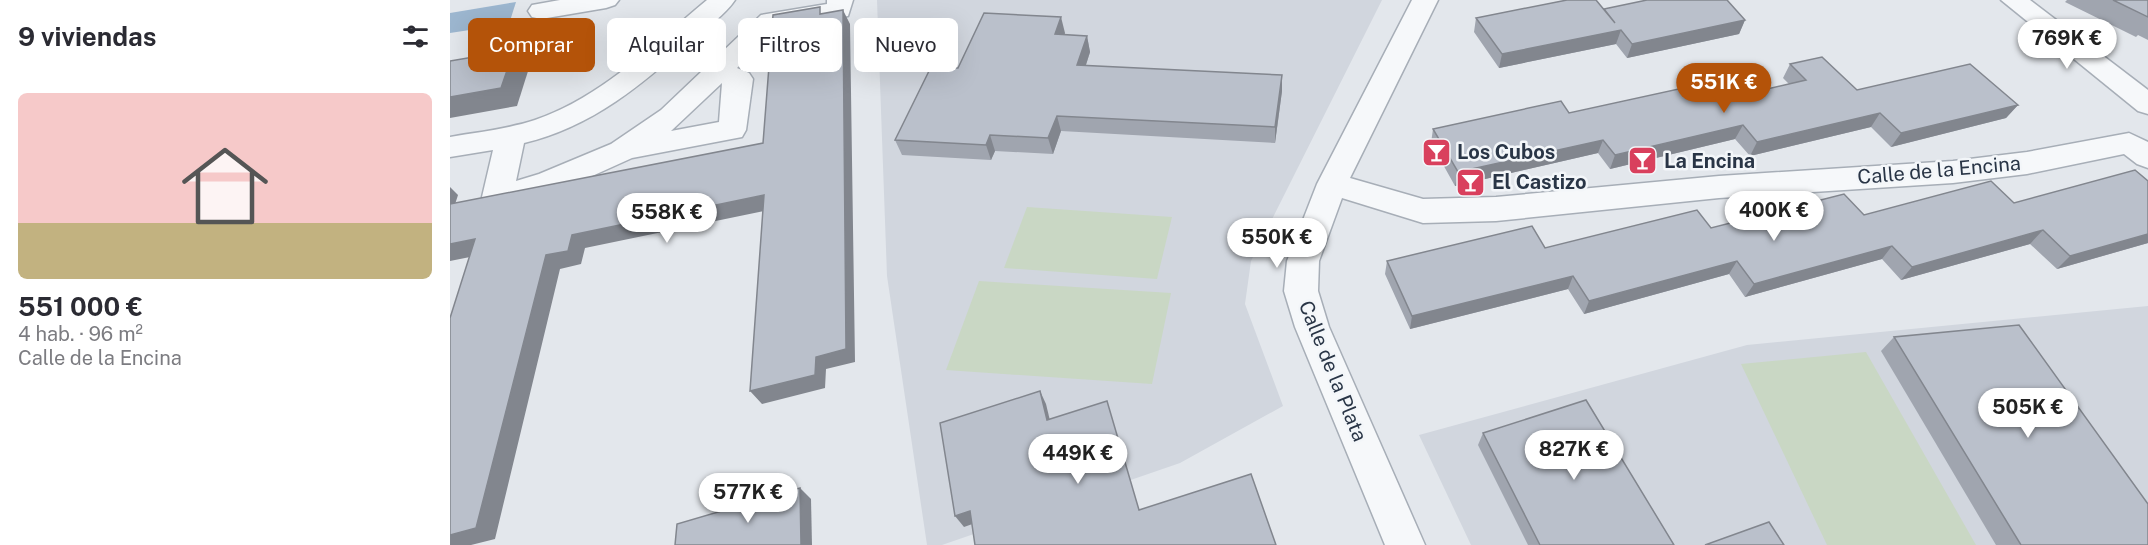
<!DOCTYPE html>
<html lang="es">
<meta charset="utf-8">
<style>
:root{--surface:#fff;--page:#f2f2f3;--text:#2b2b33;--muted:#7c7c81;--line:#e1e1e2;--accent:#b45309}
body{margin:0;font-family:"Public Sans",sans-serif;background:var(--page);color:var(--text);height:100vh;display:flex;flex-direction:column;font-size:22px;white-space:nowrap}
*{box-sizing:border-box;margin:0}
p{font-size:20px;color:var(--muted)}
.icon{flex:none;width:33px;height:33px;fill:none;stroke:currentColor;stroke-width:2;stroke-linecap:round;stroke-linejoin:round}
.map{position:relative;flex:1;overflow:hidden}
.panel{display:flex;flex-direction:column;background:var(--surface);width:450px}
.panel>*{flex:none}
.hud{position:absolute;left:18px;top:18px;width:570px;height:54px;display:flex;gap:12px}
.price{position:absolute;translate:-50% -51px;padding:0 14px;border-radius:21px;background:#fff;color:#222;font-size:20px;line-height:39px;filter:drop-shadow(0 2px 3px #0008)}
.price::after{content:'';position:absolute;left:50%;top:36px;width:18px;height:14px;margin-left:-9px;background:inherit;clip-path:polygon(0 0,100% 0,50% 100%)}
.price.current{background:var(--accent);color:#fff}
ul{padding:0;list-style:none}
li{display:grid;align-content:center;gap:12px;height:318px;padding:0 18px}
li+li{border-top:2px solid var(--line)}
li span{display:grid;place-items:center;height:186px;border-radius:9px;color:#555}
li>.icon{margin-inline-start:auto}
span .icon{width:108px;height:108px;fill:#fffc;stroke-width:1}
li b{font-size:26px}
h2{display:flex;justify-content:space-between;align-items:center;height:72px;padding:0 18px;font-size:26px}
.chip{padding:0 21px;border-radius:9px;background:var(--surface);box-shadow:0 6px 24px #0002;font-size:21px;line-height:54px}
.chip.current{background:var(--accent);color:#fff}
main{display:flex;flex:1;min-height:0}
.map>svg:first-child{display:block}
.built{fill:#d1d6de}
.green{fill:#c9d7c4}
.water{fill:#9cb6cf}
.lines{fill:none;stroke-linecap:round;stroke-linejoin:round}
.minor-casing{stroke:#a7aeb7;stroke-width:3}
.minor{fill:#f6f8fa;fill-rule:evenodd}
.wall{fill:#a0a5af}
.shaded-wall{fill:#82868e}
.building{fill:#bac0cb;stroke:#82868e;stroke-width:1.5}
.labels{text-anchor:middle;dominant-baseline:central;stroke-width:5;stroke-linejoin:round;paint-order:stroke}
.poi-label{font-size:20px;font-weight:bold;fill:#293546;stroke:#f3f6f9;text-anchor:start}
.street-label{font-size:20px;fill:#293546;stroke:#f3f6f9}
</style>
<main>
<section class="panel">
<h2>9 viviendas<svg class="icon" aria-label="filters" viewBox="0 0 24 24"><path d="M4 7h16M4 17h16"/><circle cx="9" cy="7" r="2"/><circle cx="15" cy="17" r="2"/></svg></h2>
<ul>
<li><span style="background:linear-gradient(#f6c9c9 70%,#c2b280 0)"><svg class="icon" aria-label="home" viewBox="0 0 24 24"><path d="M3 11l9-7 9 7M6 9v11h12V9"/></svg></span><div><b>551 000 €</b><p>4 hab. · 96 m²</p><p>Calle de la Encina</p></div></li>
</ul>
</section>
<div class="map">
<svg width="1698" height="545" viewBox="0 0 1698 545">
<rect width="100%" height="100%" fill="#e3e7ec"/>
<g class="built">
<path d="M 427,0 L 932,0 L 801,261 L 795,304 L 833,406 L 730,463 L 492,545 L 477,545 L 437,276 Z"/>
<path d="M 1698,306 L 1698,545 L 1021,545 L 969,435 L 1297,345 Z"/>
</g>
<g class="green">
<path d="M 577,207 L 722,217 L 707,279 L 554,268 Z"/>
<path d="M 529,281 L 721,293 L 702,384 L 496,370 Z"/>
<path d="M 1416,352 L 1526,545 L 1377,545 L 1291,364 Z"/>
</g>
<path class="water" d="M 66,2 L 59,24 L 0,33 L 0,13 Z"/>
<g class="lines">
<defs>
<g id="minor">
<path d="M 110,0 L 169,0 L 165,5 L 156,8 L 91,19 L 82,17 L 78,11 L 82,5 Z"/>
<path d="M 257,0 L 285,0 C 275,15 258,26 244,38 C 193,84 142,127 74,143 L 66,181 L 89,174 L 161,144 L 211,110 L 311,15 L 377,4 L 377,0 L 403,0 L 398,16 L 328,28 L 287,68 L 299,73 L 303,79 L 296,130 L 292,137 L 182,158 L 109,191 L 47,208 L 36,205 L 32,197 L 43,150 L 0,157 L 0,137 C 28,132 58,129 85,120 C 152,97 204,44 257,0 ZM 272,83 L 269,122 L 221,131 Z"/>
<path d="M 962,0 L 988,0 L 900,178 L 973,199 L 1046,197 L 1269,176 L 1503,161 L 1577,152 L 1679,133 L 1698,142 L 1698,168 L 1687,164 L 1674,154 L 1577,174 L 1503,183 L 1269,198 L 1046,221 L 973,223 L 892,198 L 869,261 L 868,291 L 879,327 L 975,545 L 935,545 L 845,327 L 834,291 L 837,261 L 867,184 Z"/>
<path d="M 1551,0 L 1580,0 L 1698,90 L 1698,114 L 1688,111 Z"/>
</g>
</defs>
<use href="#minor" class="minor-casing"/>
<use href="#minor" class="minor"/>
</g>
<g class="wall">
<path d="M 1617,0 L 1698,0 L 1698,40 L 1688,35 L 1686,37 L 1615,2 Z"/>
<path d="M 1153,9 L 1295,20 L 1289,34 L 1177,58 L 1166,44 L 1049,68 L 1024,32 L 1026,18 Z"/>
<path d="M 615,33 L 614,35 L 637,36 L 640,52 L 636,65 L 832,91 L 825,143 L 611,131 L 603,154 L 545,151 L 541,160 L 452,155 L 445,140 L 508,68 Z"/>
<path d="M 1340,64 L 1407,90 L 1568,105 L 1556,118 L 1441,147 L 1421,127 L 1300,156 L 1285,139 L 1160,169 L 1148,153 L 1005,186 L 981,143 L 983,129 L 1119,113 L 1270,100 L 1339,84 L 1333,78 Z"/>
<path d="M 1564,203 L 1698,243 L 1607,269 L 1580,244 L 1451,280 L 1432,259 L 1295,297 L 1279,274 L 1134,314 L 1118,289 L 960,329 L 935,274 L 937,261 L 1095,248 L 1261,228 Z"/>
<path d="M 1444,337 L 1698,545 L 1546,545 L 1431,351 Z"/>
<path d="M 1033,433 L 1224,545 L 1078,545 L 1028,445 Z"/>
</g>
<g class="shaded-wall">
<path d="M 393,10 L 400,24 L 405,362 L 376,369 L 375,388 L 312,404 L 300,391 L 366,357 Z"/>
<path d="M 611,17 L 615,33 L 609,50 L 605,34 Z"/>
<path d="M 1295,20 L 1289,34 L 1177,58 L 1182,44 Z"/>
<path d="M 1171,30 L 1166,44 L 1049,68 L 1052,54 Z"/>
<path d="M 637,36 L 640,52 L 631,80 L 627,65 Z"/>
<path d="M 64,50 L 79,68 L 67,106 L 0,118 L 0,97 Z"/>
<path d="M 832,75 L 832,91 L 825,143 L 825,127 Z"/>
<path d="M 1568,105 L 1556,118 L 1441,147 L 1451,133 Z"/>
<path d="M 1430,113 L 1421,127 L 1300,156 L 1307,142 Z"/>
<path d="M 607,116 L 611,131 L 603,154 L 598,138 Z"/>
<path d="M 1293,125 L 1285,139 L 1160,169 L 1165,155 Z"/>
<path d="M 540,135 L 545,151 L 541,160 L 536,145 Z"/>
<path d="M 1153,140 L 1148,153 L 1005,186 L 1008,172 Z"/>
<path d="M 0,187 L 8,195 L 0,220 Z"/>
<path d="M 314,195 L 324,209 L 135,248 L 131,264 L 110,269 L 45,539 L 21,545 L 0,545 L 0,535 L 96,255 L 122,235 Z"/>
<path d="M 1593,230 L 1580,244 L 1451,280 L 1462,267 Z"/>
<path d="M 1698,234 L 1698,243 L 1607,269 L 1620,256 Z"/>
<path d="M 25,239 L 40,253 L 0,261 L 0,244 Z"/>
<path d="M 1442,246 L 1432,259 L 1295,297 L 1304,284 Z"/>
<path d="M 1287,261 L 1279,274 L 1134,314 L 1139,301 Z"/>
<path d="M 1123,276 L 1118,289 L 960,329 L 962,316 Z"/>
<path d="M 590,391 L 596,404 L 603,433 L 597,420 Z"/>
<path d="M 350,488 L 361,499 L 362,545 L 351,545 Z"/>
<path d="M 520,511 L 528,522 L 514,527 L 505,516 Z"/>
</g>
<g class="building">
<path d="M 1117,0 L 1146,0 L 1165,23 L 1154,9 L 1197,0 L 1277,0 L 1295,20 L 1182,44 L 1171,30 L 1052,54 L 1026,18 Z"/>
<path d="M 1663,0 L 1698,0 L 1698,17 Z"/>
<path d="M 370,7 L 370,14 L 393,10 L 396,349 L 366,357 L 365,375 L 300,391 L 314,195 L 122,235 L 118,251 L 96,255 L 26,528 L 0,535 L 0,318 L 25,239 L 0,244 L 0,204 L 313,143 L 323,15 Z"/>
<path d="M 534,13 L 611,17 L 605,34 L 637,36 L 627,65 L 832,75 L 825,127 L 607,116 L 598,138 L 540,135 L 536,145 L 445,140 L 481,67 L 508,68 Z"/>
<path d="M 64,50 L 51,88 L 0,97 L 0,61 Z"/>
<path d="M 1372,57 L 1407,90 L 1520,64 L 1568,105 L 1451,133 L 1430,113 L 1307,142 L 1293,125 L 1165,155 L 1153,140 L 1008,172 L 983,129 L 1111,101 L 1119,113 L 1256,83 L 1270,100 L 1356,80 L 1340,64 Z"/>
<path d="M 1685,170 L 1698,181 L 1698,234 L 1620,256 L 1593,230 L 1462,267 L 1442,246 L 1304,284 L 1287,261 L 1139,301 L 1123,276 L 962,316 L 937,261 L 1082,226 L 1095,248 L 1247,210 L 1261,228 L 1394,194 L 1414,215 L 1541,181 L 1564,203 Z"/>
<path d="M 1569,325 L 1698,504 L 1698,545 L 1571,545 L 1444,337 Z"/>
<path d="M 590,391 L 597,420 L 657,401 L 689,510 L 801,474 L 826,545 L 525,545 L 520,511 L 505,516 L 490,423 Z"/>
<path d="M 1136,400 L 1224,545 L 1090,545 L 1033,433 Z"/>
<path d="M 350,488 L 351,545 L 225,545 L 227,524 Z"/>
<path d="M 1319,522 L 1334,545 L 1255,545 Z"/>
</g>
<defs>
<symbol id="bar-square" viewBox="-11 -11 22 22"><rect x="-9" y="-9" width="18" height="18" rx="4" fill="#d9405d" stroke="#f3f6f9"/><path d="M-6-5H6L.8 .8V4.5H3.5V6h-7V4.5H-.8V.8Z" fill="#fff"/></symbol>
</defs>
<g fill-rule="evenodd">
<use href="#bar-square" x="970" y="136" width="33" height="33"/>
<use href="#bar-square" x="1176" y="144" width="33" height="33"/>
<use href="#bar-square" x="1004" y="166" width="33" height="33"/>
</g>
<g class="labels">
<g class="poi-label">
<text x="1007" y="152">Los Cubos</text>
<text x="1214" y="161">La Encina</text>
<text x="1042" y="182">El Castizo</text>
</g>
<g class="street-label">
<text transform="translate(1489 170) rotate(-5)">Calle de la Encina</text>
<text transform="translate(883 371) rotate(68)">Calle de la Plata</text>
</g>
</g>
</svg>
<b class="price" style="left:1617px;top:70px">769K €</b>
<b class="price current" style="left:1274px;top:114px">551K €</b>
<b class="price" style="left:1324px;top:242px">400K €</b>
<b class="price" style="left:217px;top:244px">558K €</b>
<b class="price" style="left:827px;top:269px">550K €</b>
<b class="price" style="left:1578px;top:439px">505K €</b>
<b class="price" style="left:1124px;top:481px">827K €</b>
<b class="price" style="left:628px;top:485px">449K €</b>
<b class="price" style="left:298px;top:524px">577K €</b>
<div class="hud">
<a class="chip current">Comprar</a>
<a class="chip">Alquilar</a>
<a class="chip">Filtros</a>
<a class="chip">Nuevo</a>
</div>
</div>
</main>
